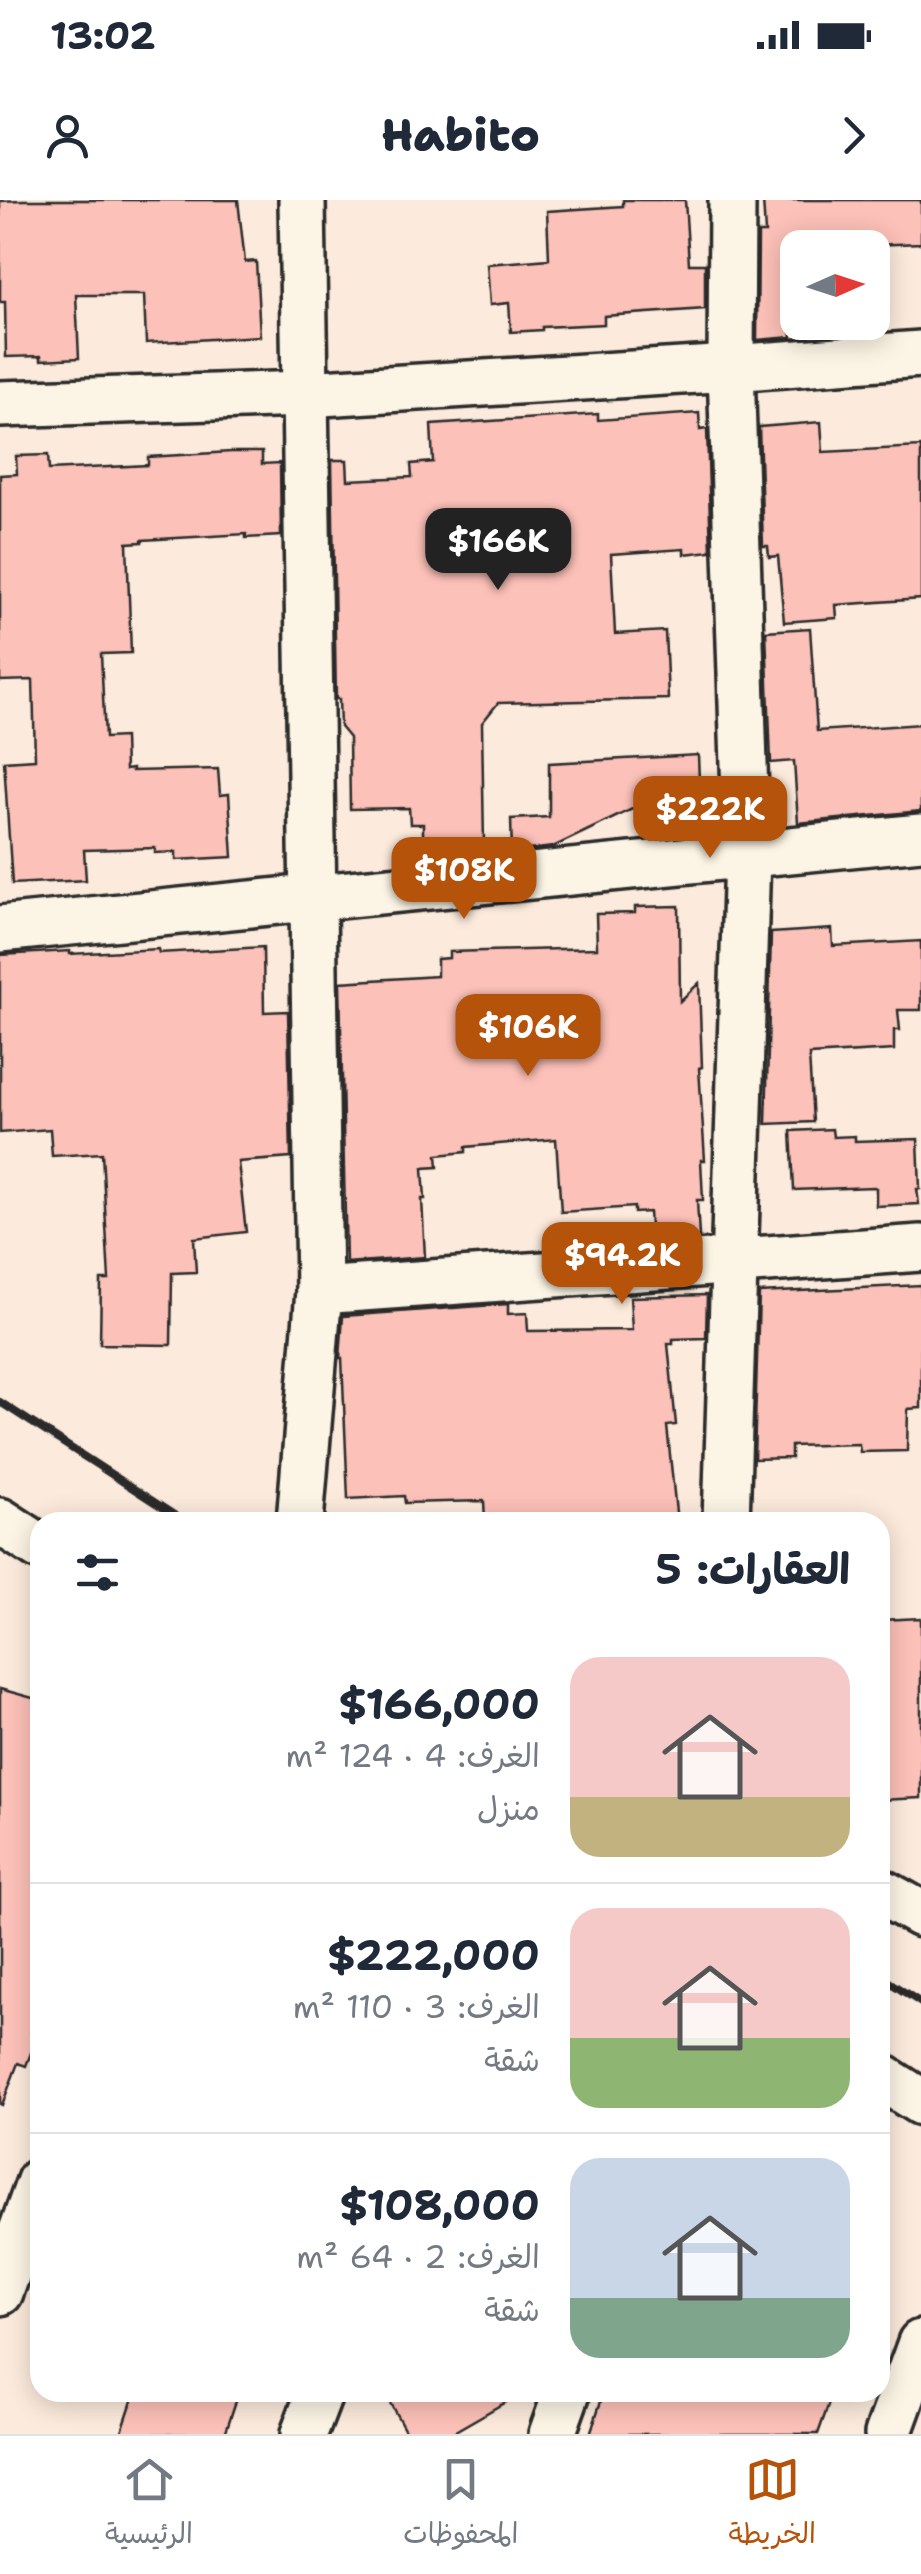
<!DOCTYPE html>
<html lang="ar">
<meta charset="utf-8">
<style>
:root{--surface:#fff;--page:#f6f6f7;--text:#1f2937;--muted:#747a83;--line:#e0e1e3;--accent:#b45309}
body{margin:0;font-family:"Shantell Sans","Playpen Sans Arabic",sans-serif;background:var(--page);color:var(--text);direction:rtl;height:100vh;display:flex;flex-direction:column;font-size:38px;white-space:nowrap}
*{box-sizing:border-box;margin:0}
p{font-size:32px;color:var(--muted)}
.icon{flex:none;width:55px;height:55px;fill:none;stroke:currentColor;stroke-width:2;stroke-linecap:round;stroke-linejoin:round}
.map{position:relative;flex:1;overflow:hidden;direction:ltr}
.panel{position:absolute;left:30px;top:1312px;width:860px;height:890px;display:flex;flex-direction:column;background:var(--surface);border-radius:30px;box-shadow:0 5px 25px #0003;direction:rtl}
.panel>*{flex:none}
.needle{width:65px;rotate:87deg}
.controls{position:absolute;left:780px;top:30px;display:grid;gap:20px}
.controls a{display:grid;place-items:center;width:110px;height:110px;border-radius:20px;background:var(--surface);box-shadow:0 5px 25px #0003;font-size:50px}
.price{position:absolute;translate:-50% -85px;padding:0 22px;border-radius:20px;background:var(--accent);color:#fff;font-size:32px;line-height:65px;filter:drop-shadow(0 2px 5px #0008)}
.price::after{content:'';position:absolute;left:50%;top:60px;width:30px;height:22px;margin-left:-15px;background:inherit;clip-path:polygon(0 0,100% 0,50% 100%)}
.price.selected{background:#222;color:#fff}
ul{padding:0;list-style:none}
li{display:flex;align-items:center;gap:30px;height:250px;padding:0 40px}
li+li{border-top:2px solid var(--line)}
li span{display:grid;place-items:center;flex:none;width:280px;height:200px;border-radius:30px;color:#555}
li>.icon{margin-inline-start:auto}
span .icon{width:120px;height:120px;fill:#fffc;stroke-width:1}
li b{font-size:42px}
h2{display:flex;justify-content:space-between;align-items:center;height:120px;padding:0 40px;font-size:42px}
.status{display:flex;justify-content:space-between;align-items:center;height:70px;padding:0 50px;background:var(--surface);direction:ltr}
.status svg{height:28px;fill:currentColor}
header{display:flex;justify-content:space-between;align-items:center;height:130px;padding:0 40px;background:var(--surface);font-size:45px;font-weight:800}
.dock{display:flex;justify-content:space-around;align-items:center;height:140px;border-top:2px solid var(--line);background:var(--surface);font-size:28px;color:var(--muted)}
.dock a{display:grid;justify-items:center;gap:5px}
.dock .selected{color:var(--accent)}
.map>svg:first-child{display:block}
.building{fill:#fcc1b8;stroke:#2b2b2b;stroke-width:2.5}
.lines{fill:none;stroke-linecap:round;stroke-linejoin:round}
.minor-casing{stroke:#2b2b2b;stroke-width:52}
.minor{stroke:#fcf5e5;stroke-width:45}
.rail{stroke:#2b2b2b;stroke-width:8}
</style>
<div class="status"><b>13:02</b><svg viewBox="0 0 49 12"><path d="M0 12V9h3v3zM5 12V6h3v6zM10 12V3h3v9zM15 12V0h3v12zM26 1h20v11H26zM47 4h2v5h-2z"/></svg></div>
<header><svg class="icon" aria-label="forward" viewBox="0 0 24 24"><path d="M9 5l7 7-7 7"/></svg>Habito<svg class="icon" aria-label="person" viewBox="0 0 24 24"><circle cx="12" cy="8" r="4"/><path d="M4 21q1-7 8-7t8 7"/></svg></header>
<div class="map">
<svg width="921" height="2234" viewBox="0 0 921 2234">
<rect width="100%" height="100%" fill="#fcebdc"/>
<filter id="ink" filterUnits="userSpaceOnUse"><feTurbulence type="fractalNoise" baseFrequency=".01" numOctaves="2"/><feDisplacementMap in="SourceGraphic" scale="20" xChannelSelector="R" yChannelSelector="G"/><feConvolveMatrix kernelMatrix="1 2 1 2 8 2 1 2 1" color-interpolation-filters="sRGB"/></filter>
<g filter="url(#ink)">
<g class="building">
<path d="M 23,0 L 238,0 L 245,62 L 256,61 L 260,136 L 146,143 L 144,95 L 76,95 L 79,158 L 41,160 L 41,156 L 6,157 L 5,102 L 0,102 L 0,1 Z"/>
<path d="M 623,0 L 685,0 L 689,64 L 705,64 L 705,109 L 604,116 L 604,124 L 542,127 L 542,130 L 511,132 L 509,103 L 490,105 L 487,64 L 549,59 L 547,11 L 623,6 Z"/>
<path d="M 763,0 L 921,0 L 921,43 L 798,48 L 798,117 L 790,117 L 792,137 L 757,140 L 758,33 L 765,33 Z"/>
<path d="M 699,213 L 700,230 L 707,229 L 711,351 L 684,354 L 684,349 L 611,354 L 615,434 L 665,431 L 668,499 L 498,503 L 482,523 L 484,646 L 423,646 L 423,624 L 410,624 L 409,608 L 350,609 L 349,538 L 340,527 L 339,499 L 336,499 L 332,260 L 347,260 L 348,280 L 412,277 L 411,264 L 433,262 L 431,225 L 598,214 L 598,220 Z"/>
<path d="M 821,222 L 823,252 L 921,247 L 921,399 L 836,405 L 837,418 L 784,422 L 778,356 L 769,357 L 768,346 L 763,346 L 759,227 Z"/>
<path d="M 231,252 L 262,252 L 262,264 L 280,263 L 281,336 L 246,338 L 246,334 L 142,340 L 142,342 L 127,343 L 131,453 L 101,454 L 105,538 L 124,537 L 125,570 L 132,569 L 132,571 L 218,569 L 220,595 L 229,594 L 233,657 L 176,660 L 176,652 L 155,653 L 155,648 L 84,650 L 86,680 L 12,684 L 4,561 L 35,559 L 33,480 L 0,481 L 0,275 L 17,274 L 16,256 L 48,255 L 49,270 L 148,265 L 148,257 Z"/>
<path d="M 810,428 L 817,531 L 921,524 L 921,611 L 798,623 L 794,561 L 771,563 L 766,431 Z"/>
<path d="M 698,555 L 701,633 L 648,638 L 645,603 L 553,647 L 512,652 L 511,619 L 549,617 L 549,563 Z"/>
<path d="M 679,706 L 680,801 L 699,783 L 702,867 L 699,868 L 705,960 L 701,960 L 703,1000 L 697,1000 L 699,1037 L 651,1040 L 649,1012 L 634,1013 L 634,1007 L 561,1012 L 556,939 L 466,947 L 466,952 L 437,955 L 438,967 L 423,968 L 425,999 L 422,999 L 425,1057 L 346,1063 L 340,782 L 437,776 L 437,759 L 449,758 L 449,752 L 597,748 L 596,714 L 635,713 L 635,707 Z"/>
<path d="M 832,729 L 833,746 L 921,741 L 921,810 L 898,810 L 900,830 L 894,830 L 894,850 L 809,855 L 813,922 L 766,924 L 771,733 Z"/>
<path d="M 263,747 L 264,812 L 288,811 L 291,958 L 238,962 L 246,1032 L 194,1038 L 196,1072 L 172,1073 L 171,1145 L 100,1144 L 101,1080 L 109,1080 L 102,953 L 52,956 L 50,929 L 0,933 L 0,755 L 70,751 L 70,754 L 158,749 L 159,753 Z"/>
<path d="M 832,929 L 833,937 L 855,936 L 855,941 L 918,939 L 920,989 L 917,989 L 919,1004 L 876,1006 L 876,988 L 874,987 L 794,990 L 791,931 Z"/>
<path d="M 921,1085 L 921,1208 L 908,1209 L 907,1251 L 860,1252 L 859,1244 L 791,1246 L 791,1258 L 754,1259 L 759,1093 Z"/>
<path d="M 707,1095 L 706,1138 L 673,1139 L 673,1144 L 668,1144 L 676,1225 L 667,1226 L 677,1322 L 485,1322 L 484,1301 L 405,1303 L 404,1296 L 348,1299 L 342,1158 L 340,1158 L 343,1116 L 508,1104 L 508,1114 L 527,1113 L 528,1131 L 632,1130 L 630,1097 Z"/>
<path d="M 921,1418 L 921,1598 L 880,1600 L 880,1420 Z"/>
<path d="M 0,1489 L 40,1500 L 40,1808 L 31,1832 L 38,1835 L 26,1866 L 18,1863 L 2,1905 L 0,1904 Z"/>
<path d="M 135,2192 L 239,2192 L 225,2234 L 121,2234 Z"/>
<path d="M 384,2192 L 523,2192 L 450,2234 L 407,2234 Z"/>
<path d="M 604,2192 L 833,2192 L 818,2234 L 590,2234 Z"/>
</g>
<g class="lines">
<defs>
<g id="minor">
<path d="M 0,204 L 305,194 L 731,168 L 921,154"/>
<path d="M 0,729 L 921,637"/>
<path d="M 319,1091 L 921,1048"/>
<path d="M 0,1321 L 40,1347"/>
<path d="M 300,1322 L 319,1091 L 302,0"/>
<path d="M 726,1322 L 747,656 L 731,168 L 732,0"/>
<path d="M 880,1691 L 921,1714"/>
<path d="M 880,1876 L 921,1902"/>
<path d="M 0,2092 L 40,1981"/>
<path d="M 304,2234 L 320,2192"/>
<path d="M 552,2234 L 567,2192"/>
<path d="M 888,2234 L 921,2143"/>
</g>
</defs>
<use href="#minor" class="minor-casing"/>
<use href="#minor" class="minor"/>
<g class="rail">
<path d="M 0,1202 L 185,1322"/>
<path d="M 880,1776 L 921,1803"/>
</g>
</g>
</g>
</svg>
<div class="controls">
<a><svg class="needle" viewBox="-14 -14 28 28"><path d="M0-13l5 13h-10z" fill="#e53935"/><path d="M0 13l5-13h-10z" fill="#747a83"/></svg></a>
</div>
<b class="price selected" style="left:498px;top:393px">$166K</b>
<b class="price" style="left:710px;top:661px">$222K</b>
<b class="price" style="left:464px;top:722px">$108K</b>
<b class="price" style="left:528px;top:879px">$106K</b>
<b class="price" style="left:622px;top:1107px">$94.2K</b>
<section class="panel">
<h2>العقارات: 5<svg class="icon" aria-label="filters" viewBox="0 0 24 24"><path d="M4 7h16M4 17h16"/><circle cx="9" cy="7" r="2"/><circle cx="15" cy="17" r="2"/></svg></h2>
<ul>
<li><span style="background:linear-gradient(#f6c9c9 70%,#c2b280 0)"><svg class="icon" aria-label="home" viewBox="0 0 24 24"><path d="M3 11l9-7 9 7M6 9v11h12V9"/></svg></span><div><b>$166,000</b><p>الغرف: 4 · 124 m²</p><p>منزل</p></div></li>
<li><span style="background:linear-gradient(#f6c9c9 65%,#8fb573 0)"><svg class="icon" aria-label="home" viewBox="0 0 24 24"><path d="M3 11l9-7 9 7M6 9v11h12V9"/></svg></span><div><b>$222,000</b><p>الغرف: 3 · 110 m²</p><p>شقة</p></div></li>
<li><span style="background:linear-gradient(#c9d6e8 70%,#7fa58c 0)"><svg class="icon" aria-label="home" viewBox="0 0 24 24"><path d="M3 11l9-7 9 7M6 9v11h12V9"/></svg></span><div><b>$108,000</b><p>الغرف: 2 · 64 m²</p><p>شقة</p></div></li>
</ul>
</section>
</div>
<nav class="dock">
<a class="selected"><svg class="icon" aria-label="map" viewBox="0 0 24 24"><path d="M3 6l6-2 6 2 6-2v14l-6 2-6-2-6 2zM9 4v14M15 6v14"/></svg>الخريطة</a>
<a><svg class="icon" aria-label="saved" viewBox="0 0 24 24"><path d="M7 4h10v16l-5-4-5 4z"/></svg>المحفوظات</a>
<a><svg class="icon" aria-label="home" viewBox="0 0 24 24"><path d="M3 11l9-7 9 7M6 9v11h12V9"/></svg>الرئيسية</a>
</nav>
